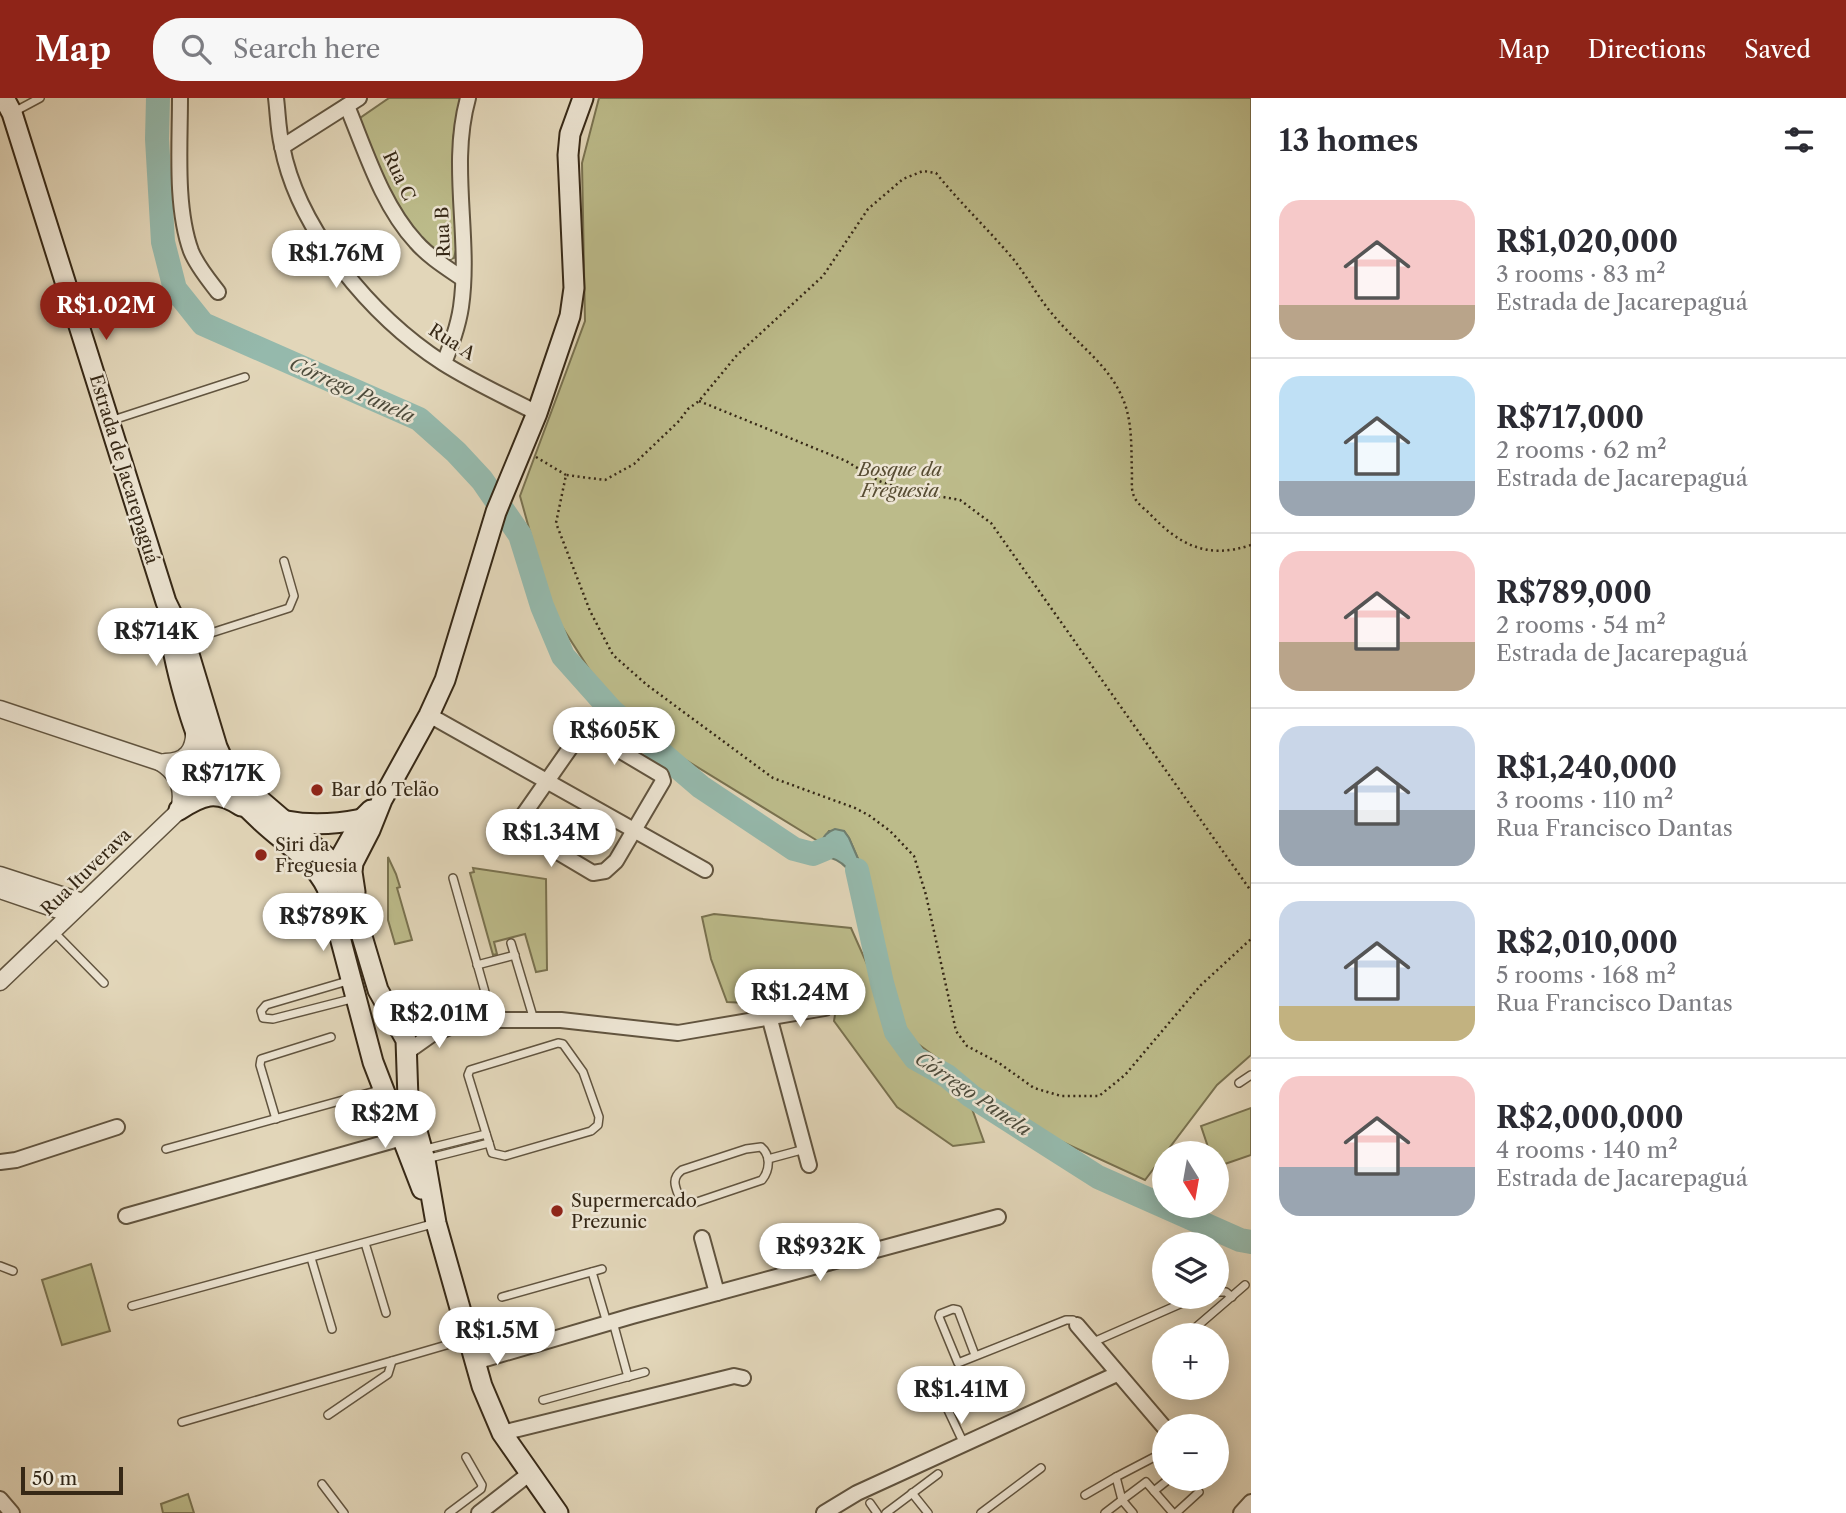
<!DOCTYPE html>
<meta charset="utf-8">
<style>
:root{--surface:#fff;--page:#f7f7f7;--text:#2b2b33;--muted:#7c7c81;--line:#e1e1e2;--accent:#8f2418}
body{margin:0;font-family:"Libre Caslon Text",serif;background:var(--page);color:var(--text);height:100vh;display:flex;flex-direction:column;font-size:26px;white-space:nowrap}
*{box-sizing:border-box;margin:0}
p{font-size:23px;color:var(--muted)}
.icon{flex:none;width:38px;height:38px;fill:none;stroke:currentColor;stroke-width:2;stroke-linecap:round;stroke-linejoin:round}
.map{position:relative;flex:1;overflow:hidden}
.details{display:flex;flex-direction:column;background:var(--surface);width:595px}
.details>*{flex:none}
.needle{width:46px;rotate:169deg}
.controls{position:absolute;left:1152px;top:1043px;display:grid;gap:14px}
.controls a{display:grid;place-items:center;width:77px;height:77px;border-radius:50%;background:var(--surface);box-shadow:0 4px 18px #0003;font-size:35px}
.scale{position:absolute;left:21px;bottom:18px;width:102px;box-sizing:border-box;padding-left:7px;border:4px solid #362816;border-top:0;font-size:19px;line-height:24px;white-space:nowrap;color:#362816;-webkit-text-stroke:5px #ece4d2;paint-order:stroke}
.price{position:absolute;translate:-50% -60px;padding:0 16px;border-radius:24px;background:#fff;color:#222;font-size:23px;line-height:46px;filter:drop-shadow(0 2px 4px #0008)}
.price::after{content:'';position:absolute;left:50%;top:42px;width:21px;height:16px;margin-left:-10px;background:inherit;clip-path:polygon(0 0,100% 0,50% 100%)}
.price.active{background:var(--accent);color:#fff}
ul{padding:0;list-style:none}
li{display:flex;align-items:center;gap:21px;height:175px;padding:0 28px}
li+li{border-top:2px solid var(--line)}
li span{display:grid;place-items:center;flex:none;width:196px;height:140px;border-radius:21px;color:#555}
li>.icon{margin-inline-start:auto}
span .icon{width:84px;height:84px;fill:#fffc;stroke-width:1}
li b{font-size:30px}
h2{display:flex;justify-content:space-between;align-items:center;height:84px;padding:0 28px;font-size:30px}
header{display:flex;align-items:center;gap:42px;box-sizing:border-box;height:98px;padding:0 35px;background:var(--accent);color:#fff}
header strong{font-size:33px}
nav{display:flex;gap:38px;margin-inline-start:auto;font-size:24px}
.search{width:490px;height:63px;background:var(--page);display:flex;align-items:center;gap:18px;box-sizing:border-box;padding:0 24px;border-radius:28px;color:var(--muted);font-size:26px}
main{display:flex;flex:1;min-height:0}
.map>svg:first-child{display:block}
.green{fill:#bcbb8a;stroke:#797250;stroke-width:2}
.water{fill:#95b9ac;stroke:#6f7f70;stroke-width:2}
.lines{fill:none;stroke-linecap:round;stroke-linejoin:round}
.river{stroke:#95b9ac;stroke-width:24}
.service-casing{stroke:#61543f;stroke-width:10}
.minor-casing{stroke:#61543f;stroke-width:18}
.tertiary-casing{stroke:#61543f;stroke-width:19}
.secondary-casing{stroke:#362816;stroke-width:23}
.path{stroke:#362816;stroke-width:2.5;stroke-dasharray:2 3.5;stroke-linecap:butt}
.service{stroke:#ece4d2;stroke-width:7}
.minor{stroke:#ece4d2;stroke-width:14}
.tertiary{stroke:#ece4d2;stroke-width:16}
.secondary{stroke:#ece4d2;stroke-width:19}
.poi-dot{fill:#8f2418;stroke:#ece4d2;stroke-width:2.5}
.labels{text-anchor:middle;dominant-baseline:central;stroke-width:5;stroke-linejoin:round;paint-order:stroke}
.street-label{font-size:18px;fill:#362816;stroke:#ece4d2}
.park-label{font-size:18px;font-style:italic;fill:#584d33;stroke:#ece4d2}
.poi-label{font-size:18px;fill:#362816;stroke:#ece4d2;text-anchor:start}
.water-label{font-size:19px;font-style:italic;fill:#4e4c3c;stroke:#ece4d2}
</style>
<header>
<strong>Map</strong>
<div class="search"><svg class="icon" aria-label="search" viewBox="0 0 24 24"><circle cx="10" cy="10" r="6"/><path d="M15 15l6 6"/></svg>Search here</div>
<nav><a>Map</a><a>Directions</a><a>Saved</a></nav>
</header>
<main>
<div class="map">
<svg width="1251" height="1415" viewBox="0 0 1251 1415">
<rect width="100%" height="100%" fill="#e2d6b9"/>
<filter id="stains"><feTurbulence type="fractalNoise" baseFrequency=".00286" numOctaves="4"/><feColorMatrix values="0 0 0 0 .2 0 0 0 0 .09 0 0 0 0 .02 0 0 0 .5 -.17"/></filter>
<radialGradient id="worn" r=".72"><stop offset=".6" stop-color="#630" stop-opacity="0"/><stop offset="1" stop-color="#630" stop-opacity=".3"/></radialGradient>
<g class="green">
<path d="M 389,0 L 461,0 L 453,40 L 456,152 L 454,160 L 445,163 L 411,131 L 376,70 L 360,20 Z"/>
<path d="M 599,0 L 1251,0 L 1251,957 L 1217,987 L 1145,1082 L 1032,1030 L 914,943 L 892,908 L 872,793 L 849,740 L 844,733 L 829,733 L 821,745 L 676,656 L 603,593 L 552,513 L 520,398 L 585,223 L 582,65 Z"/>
<path d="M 388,759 L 396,776 L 400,789 L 397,790 L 412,842 L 395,846 L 388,822 Z"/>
<path d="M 473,770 L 546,781 L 547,872 L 536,874 L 525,836 L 494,844 L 497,856 L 493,857 L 470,775 L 474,774 Z"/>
<path d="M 714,816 L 851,830 L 882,900 L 927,968 L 971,1008 L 984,1044 L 953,1048 L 897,1009 L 834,923 L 837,904 L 822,890 L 747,905 L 727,904 L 711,861 L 702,819 Z"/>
<path d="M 1251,1010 L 1251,1057 L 1216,1069 L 1216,1055 L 1210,1055 L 1201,1028 Z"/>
<path d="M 91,1166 L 110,1233 L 62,1247 L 42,1182 Z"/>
<path d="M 188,1396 L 194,1415 L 163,1415 L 161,1406 Z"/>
</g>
<g class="water">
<path d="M 150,0 L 162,0 L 158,55 L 152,30 Z"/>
<path d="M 835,731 L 844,733 L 849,740 L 872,793 L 866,804 C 859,789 850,765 831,760 C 815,756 809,765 794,751 C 832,754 813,739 835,731 Z"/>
</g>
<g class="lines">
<g class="river">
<path d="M 158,0 L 157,41 L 163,144 L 175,191 L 203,226 L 419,321 L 456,354 L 482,382 L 520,437 L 542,508 L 563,558 L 612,613 L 701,689 L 794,751 L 813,756 L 825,751"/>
<path d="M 857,772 L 882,885 L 896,934 L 915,960 L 947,978 L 971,998 L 1098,1079 L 1240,1142 L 1251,1144"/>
</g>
<defs>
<g id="service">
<path d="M 12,15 L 40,0"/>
<path d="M 110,323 L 245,279"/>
<path d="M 186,543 L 289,510 L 294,498 L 284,463"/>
<path d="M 453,780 L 487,901"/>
<path d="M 53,833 L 104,885"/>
<path d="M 511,845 L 534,922"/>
<path d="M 477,867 L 515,857"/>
<path d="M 351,882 L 266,907 L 261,913 L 263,920 L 273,921 L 355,900"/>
<path d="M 558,945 L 563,946 L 583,974 L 599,1019 L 598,1027 L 591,1033 L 505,1058 L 492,1055 L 468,977 L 470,972 Z"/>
<path d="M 1239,985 L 1251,977"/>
<path d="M 276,1021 L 260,967 L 261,961 L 331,939"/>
<path d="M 761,1049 C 771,1057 770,1072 762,1082 L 691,1106 L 680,1101 C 676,1090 670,1081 682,1072 L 746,1051 Z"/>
<path d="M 166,1051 L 383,991"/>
<path d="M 422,1052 L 486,1036"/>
<path d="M 426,1061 L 489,1045"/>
<path d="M 768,1061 L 805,1051"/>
<path d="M 365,1145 L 386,1215"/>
<path d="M 311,1160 L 332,1231"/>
<path d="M 0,1168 L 13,1173"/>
<path d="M 592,1174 L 607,1225"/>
<path d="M 1216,1194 L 1226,1194 L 1232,1199"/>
<path d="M 502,1199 L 602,1171"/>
<path d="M 132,1208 L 436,1125"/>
<path d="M 613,1224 L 628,1279"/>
<path d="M 1187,1237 L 1245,1187"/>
<path d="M 1091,1245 L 1196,1199"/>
<path d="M 975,1257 L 958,1212 L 953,1211 L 940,1216 L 939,1219 L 958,1265 L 1066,1222 L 1073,1222 L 1077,1227"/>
<path d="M 543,1302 L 645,1274"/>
<path d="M 328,1317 L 388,1276 L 392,1263"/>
<path d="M 182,1324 L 467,1241"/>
<path d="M 964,1346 L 940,1295 L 981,1275"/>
<path d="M 1164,1354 L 1116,1379 L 1122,1402 L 1146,1384 L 1173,1415"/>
<path d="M 322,1386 L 344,1415"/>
<path d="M 1154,1393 L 1169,1381"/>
<path d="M 912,1395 L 928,1415"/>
<path d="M 1085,1397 L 1116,1379"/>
<path d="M 870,1405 L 877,1415"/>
<path d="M 449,1415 L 481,1391 L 482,1387 L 466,1359"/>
<path d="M 886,1415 L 938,1376"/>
<path d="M 981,1415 L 1041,1370"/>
<path d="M 1105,1415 L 1122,1402 L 1133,1415"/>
<path d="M 1176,1415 L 1199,1394"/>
</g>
<g id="minor">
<path d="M 180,0 C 180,47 175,109 191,153 C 197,168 208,181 218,194"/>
<path d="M 276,0 C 278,16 278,32 282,48 C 298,132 372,219 443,265 C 473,284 506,299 537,315"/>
<path d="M 347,8 C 366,54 382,107 416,144 C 429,159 447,170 463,181"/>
<path d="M 282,49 L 359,0"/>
<path d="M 444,265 C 451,247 458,229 461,209 C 471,139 449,68 468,0"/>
<path d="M 429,617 L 705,772"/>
<path d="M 582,633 L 587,633 L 661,677 L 663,683 L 616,763 L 605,773 L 593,775 L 529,737 L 524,727 L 524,716 Z"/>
<path d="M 387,905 L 408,919 L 432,926 L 444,927 L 501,922 L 561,922 L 678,935 L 825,910"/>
<path d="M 769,918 L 809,1067"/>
<path d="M 407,954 L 431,937 L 450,929"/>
<path d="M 0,1064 L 16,1062 L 117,1029"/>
<path d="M 126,1118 L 402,1040"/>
<path d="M 702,1140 L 717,1195"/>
<path d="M 1077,1227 L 1164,1329"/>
<path d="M 475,1264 L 632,1218 L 998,1119"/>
<path d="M 502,1335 L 734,1278 L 743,1280"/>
<path d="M 0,1401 L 12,1415"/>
<path d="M 479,1415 L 529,1376"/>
<path d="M 824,1415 L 857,1395 L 1117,1276"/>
<path d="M 1241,1415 L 1251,1404"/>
</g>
<g id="tertiary">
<path d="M 0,611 L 159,664 L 222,677"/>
<path d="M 165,664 C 186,664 195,652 194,632"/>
<path d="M 161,665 C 179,676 184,693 179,712"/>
<path d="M 0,777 L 83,804"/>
<path d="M 0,792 L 70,816"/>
<path d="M 0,884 L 209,684 L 219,667"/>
</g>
<g id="secondary">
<path d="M 4,0 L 12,15 L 166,504 L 185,543 L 217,649 L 225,667 L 246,690 L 330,762 L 349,795 L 378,892 L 406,942 L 408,1001 L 425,1062 L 436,1125 L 482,1288 L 502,1335 L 558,1415"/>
<path d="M 168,519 C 172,558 193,644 216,676 C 228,692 245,708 260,722 C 284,745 312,760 327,790 L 373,964 L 422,1091"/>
<path d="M 179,712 C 202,697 216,691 241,708"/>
<path d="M 287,723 C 312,728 337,726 362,721"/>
<path d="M 330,778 L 362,721 L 371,712"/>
<path d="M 355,794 L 352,774 L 353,765 L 370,732 L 382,702 L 429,617 L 445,582 L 496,414 L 537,315 L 570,218 L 574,190 L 568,57 L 570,36 L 583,0"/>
</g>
</defs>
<use href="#service" class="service-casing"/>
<use href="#minor" class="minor-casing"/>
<use href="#tertiary" class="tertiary-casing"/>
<use href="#secondary" class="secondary-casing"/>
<g class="path">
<path d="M 699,303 L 846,363 L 879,383 L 909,393 L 960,402 L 991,425 L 1251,793"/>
<path d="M 536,359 L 566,377"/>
<path d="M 1251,447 C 1206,462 1178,446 1148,414 C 1143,410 1136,404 1134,398 C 1131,393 1132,383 1132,377 C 1131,352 1133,322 1122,299 C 1108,266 1076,245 1054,218 C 1039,201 1028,180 1014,162 C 989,132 961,106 936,75 L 923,73 L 903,81 L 868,111 L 823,178 L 737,257 L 699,303 L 688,311 L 679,323 L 634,366 L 605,382 L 566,377 L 556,425 L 590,513 L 613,557 L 647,587 L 773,680 L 855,710 L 870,718 L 890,733 L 914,758 L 926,797 L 956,933 L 967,948 L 999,965 L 1034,990 L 1061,998 L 1099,998 L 1125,977 L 1201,887 L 1251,841"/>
</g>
<use href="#service" class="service"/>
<use href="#minor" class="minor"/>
<use href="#tertiary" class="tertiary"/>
<use href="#secondary" class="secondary"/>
</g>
<g class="poi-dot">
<circle cx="317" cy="692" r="7"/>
<circle cx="261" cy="757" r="7"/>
<circle cx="557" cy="1113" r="7"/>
</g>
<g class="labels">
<g class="street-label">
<text transform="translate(399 78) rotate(65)">Rua C</text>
<text transform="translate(443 134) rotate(-92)">Rua B</text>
<text transform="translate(452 244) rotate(33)">Rua A</text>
<text transform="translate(124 371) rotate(73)">Estrada de Jacarepaguá</text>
<text transform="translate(86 774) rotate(-44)">Rua Ituverava</text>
</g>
<g class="park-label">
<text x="900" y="372">Bosque da<tspan x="900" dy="21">Freguesia</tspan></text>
</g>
<g class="poi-label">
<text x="331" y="692">Bar do Telão</text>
<text x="275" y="747">Siri da<tspan x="275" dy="21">Freguesia</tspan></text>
<text x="571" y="1103">Supermercado<tspan x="571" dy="21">Prezunic</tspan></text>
</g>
<g class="water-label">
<text transform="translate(352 292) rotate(24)">Córrego Panela</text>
<text transform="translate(973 996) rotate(34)">Córrego Panela</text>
</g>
</g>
<rect width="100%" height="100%" filter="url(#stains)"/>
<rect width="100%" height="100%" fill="url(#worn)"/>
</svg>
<div class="controls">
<a><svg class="needle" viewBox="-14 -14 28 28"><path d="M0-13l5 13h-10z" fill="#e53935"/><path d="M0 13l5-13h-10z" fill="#7c7c81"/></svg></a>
<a><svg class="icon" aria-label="layers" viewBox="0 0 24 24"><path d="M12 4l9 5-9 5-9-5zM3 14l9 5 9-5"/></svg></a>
<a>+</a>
<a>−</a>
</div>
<div class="scale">50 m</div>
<b class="price" style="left:336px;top:192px">R$1.76M</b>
<b class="price active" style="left:106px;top:244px">R$1.02M</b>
<b class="price" style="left:156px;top:570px">R$714K</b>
<b class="price" style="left:614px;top:669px">R$605K</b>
<b class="price" style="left:223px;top:712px">R$717K</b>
<b class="price" style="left:551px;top:771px">R$1.34M</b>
<b class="price" style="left:323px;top:855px">R$789K</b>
<b class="price" style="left:800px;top:931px">R$1.24M</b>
<b class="price" style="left:439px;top:952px">R$2.01M</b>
<b class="price" style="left:385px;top:1052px">R$2M</b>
<b class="price" style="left:820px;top:1185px">R$932K</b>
<b class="price" style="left:497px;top:1269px">R$1.5M</b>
<b class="price" style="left:961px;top:1328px">R$1.41M</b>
</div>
<section class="details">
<h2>13 homes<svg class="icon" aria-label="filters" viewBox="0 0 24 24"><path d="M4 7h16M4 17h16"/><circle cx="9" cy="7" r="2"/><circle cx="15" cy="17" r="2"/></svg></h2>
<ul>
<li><span style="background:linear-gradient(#f6c9c9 75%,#b9a48a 0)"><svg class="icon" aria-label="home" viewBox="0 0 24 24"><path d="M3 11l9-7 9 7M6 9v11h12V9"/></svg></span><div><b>R$1,020,000</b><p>3 rooms · 83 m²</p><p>Estrada de Jacarepaguá</p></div></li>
<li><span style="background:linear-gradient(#bfe0f5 75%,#9aa5b1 0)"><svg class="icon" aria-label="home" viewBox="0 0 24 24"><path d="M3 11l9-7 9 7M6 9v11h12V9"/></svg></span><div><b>R$717,000</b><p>2 rooms · 62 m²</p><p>Estrada de Jacarepaguá</p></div></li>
<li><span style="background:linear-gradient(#f6c9c9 65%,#b9a48a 0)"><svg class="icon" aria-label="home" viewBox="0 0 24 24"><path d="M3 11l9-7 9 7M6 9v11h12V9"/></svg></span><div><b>R$789,000</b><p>2 rooms · 54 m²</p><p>Estrada de Jacarepaguá</p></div></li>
<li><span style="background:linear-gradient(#c9d6e8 60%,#9aa5b1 0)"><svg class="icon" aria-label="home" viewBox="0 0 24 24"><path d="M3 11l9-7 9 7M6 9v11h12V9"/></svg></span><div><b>R$1,240,000</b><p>3 rooms · 110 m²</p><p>Rua Francisco Dantas</p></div></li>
<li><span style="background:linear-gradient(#c9d6e8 75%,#c2b280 0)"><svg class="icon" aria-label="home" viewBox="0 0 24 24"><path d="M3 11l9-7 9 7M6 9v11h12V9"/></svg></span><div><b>R$2,010,000</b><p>5 rooms · 168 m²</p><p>Rua Francisco Dantas</p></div></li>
<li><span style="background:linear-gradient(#f6c9c9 65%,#9aa5b1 0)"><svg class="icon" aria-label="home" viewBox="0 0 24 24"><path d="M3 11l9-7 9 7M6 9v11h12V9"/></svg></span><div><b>R$2,000,000</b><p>4 rooms · 140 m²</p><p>Estrada de Jacarepaguá</p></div></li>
</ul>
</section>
</main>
